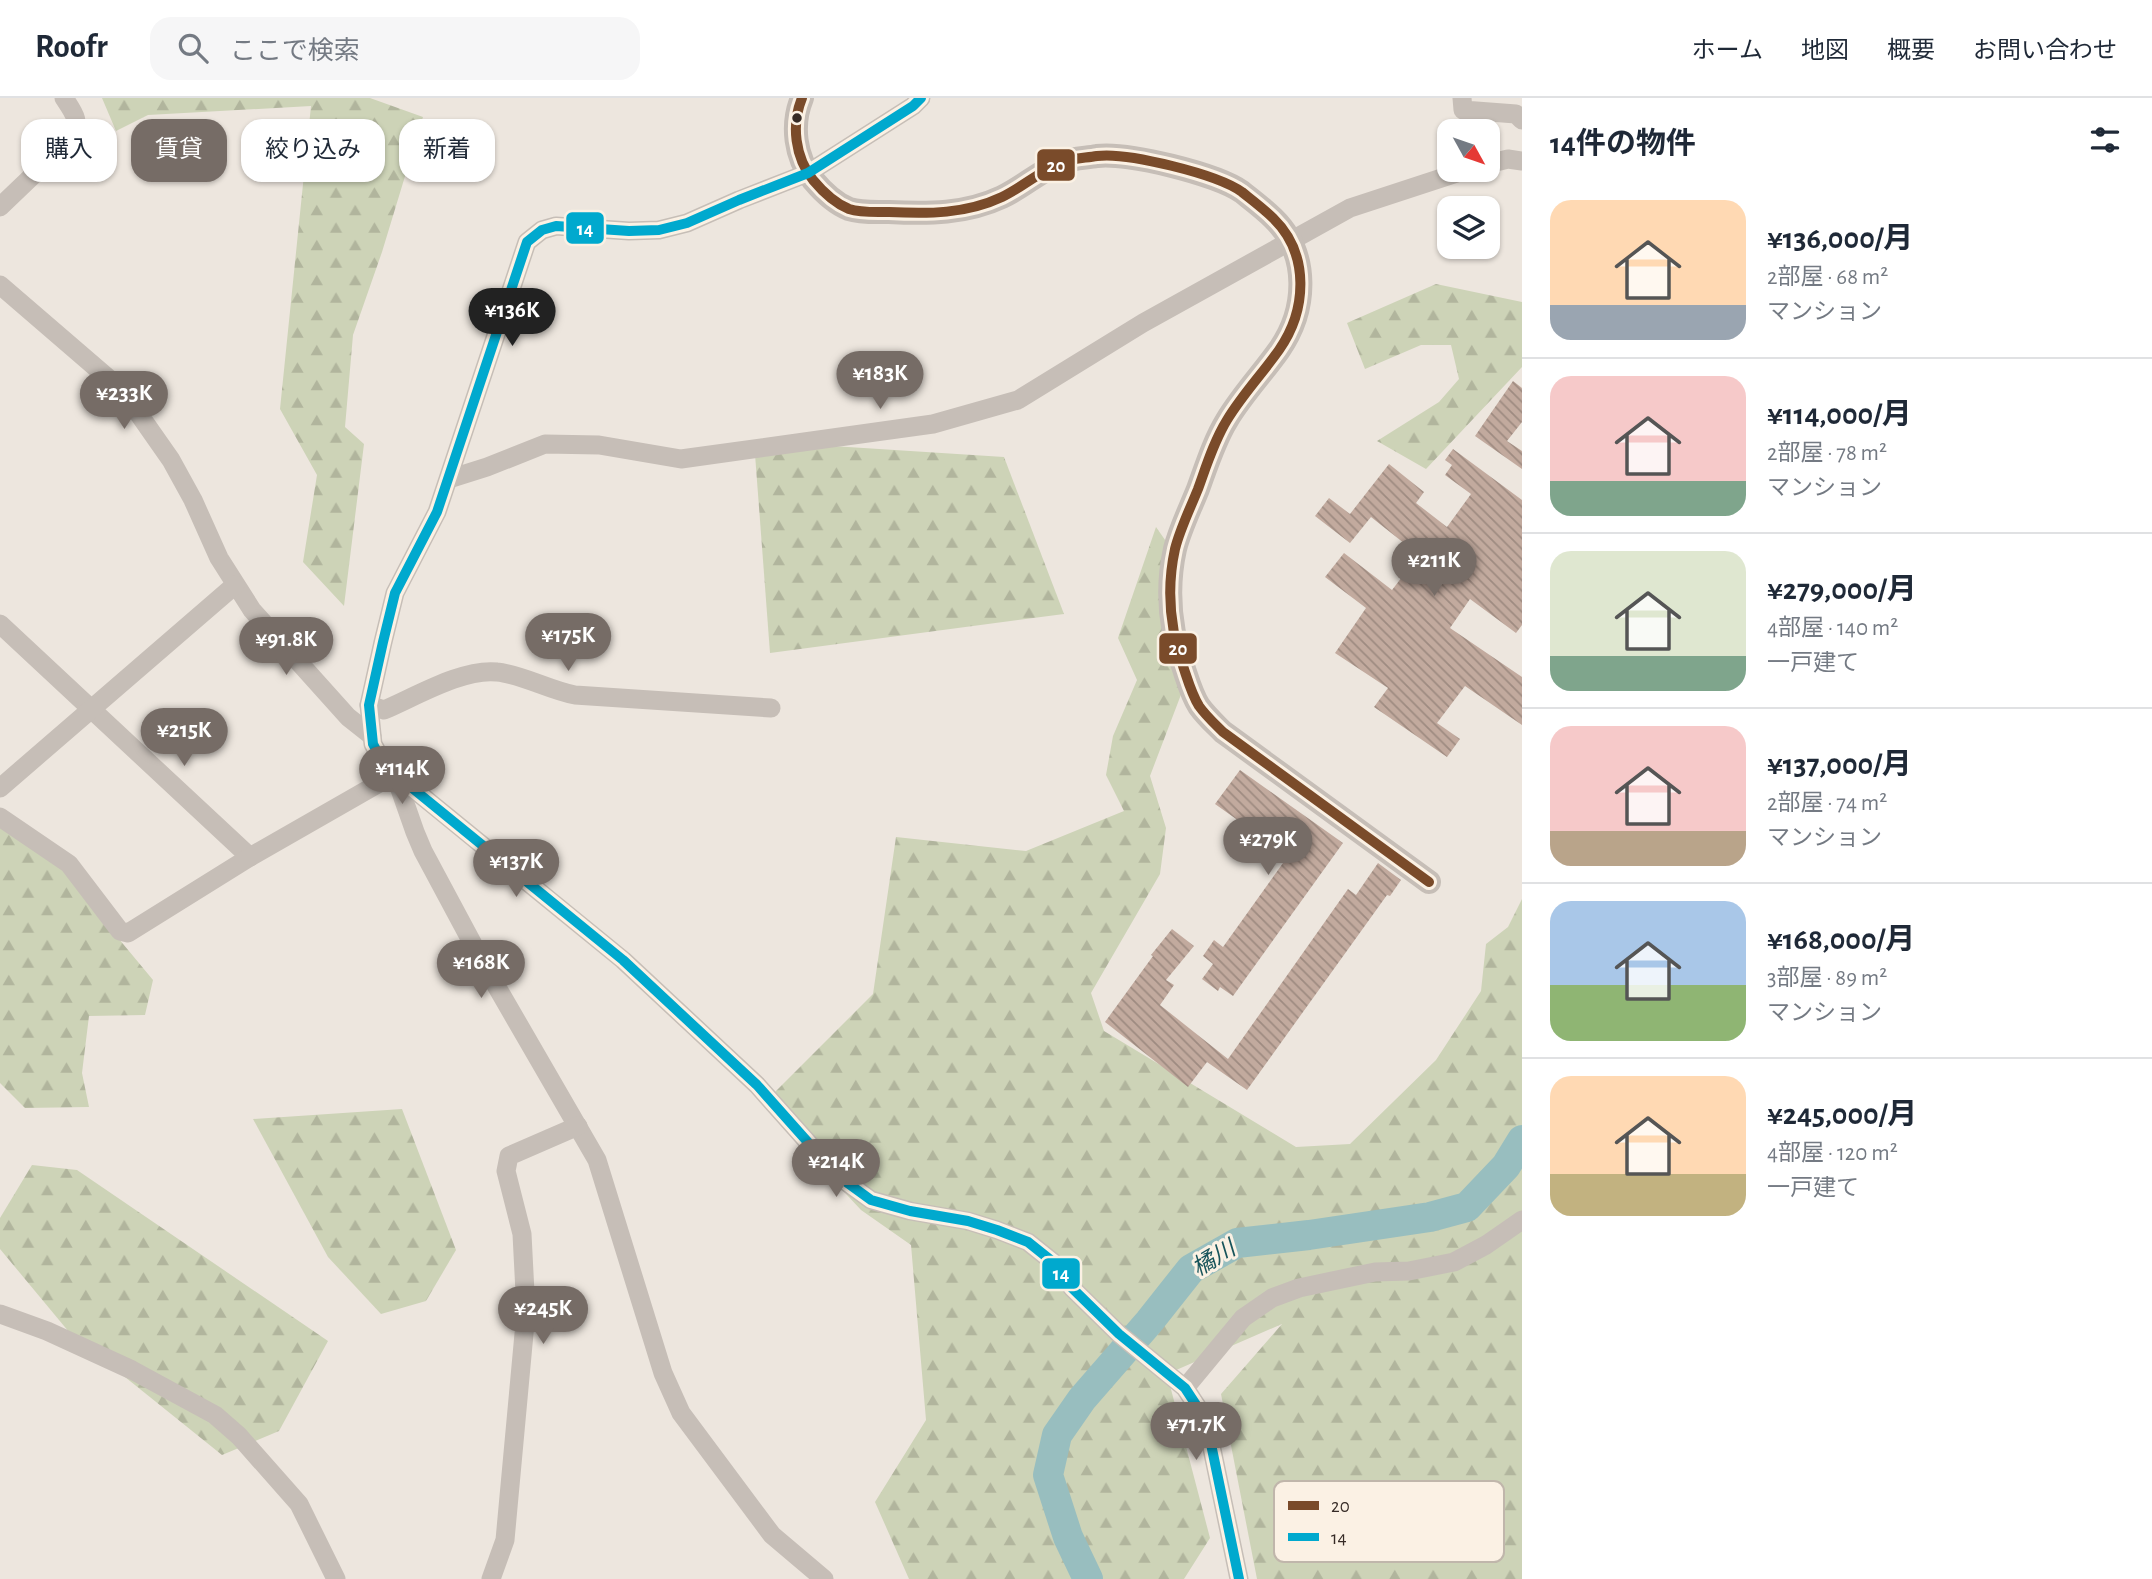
<!DOCTYPE html>
<html lang="ja">
<meta charset="utf-8">
<style>
:root{--surface:#fff;--page:#f6f6f7;--text:#1f2937;--muted:#747a83;--line:#e0e1e3;--accent:#766c66}
body{margin:0;font-family:"Alegreya Sans","Noto Sans JP",sans-serif;background:var(--page);color:var(--text);height:100vh;display:flex;flex-direction:column;font-size:26px;white-space:nowrap}
*{box-sizing:border-box;margin:0}
p{font-size:23px;color:var(--muted)}
.icon{flex:none;width:38px;height:38px;fill:none;stroke:currentColor;stroke-width:2;stroke-linecap:round;stroke-linejoin:round}
.map{position:relative;flex:1;overflow:hidden}
.sheet{display:flex;flex-direction:column;background:var(--surface);width:630px}
.sheet>*{flex:none}
.banner{position:absolute;left:21px;top:21px;width:665px;height:63px;display:flex;gap:14px}
.needle{width:46px;rotate:130deg}
.controls{position:absolute;left:1437px;top:21px;display:grid;gap:14px}
.controls a{display:grid;place-items:center;width:63px;height:63px;border-radius:14px;background:var(--surface);box-shadow:0 2px 5px #0004;font-size:35px}
.price{position:absolute;translate:-50% -60px;padding:0 16px;border-radius:24px;background:var(--accent);color:#fff;font-size:23px;line-height:46px;filter:drop-shadow(0 2px 4px #0008)}
.price::after{content:'';position:absolute;left:50%;top:42px;width:21px;height:16px;margin-left:-10px;background:inherit;clip-path:polygon(0 0,100% 0,50% 100%)}
.price.current{background:#222;color:#fff}
ul{padding:0;list-style:none}
li{display:flex;align-items:center;gap:21px;height:175px;padding:0 28px}
li+li{border-top:2px solid var(--line)}
li span{display:grid;place-items:center;flex:none;width:196px;height:140px;border-radius:21px;color:#555}
li>.icon{margin-inline-start:auto}
span .icon{width:84px;height:84px;fill:#fffc;stroke-width:1}
li b{font-size:30px}
h2{display:flex;justify-content:space-between;align-items:center;height:84px;padding:0 28px;font-size:30px}
.pill{padding:0 24px;border-radius:21px;background:var(--surface);box-shadow:0 2px 5px #0004;font-size:24px;line-height:63px}
.pill.current{background:var(--accent);color:#fff}
header{display:flex;align-items:center;gap:42px;box-sizing:border-box;height:98px;padding:0 35px;background:var(--surface);border-bottom:2px solid var(--line)}
header strong{font-size:33px}
nav{display:flex;gap:38px;margin-inline-start:auto;font-size:24px}
.search{width:490px;height:63px;background:var(--page);display:flex;align-items:center;gap:18px;box-sizing:border-box;padding:0 24px;border-radius:21px;color:var(--muted);font-size:26px}
main{display:flex;flex:1;min-height:0}
.map>svg:first-child{display:block}
.forest{fill:url(#forest-firs)}
.lines{fill:none;stroke-linecap:round;stroke-linejoin:round}
.river{stroke:#98bebf;stroke-width:30}
.building{fill:url(#building-back-hatch)}
.minor{stroke:#c6beb7;stroke-width:19}
.tertiary{stroke:#c6beb7;stroke-width:24}
.bus-1-casing{stroke:#fbf1e4;stroke-width:16}
.bus-2-casing{stroke:#fbf1e4;stroke-width:16}
.bus-1{stroke:#7a4b2a;stroke-width:10}
.bus-2{stroke:#00a9ce;stroke-width:10}
.bus-dot{fill:#362b26;stroke:#fbf1e4;stroke-width:2.5}
.labels{text-anchor:middle;dominant-baseline:central;stroke-width:6;stroke-linejoin:round;paint-order:stroke}
.water-label{font-size:23px;font-style:italic;fill:#18545b;stroke:#fbf1e4}
.key{fill:#fbf1e4;stroke:#c0b6ab;stroke-width:2}
.key-label{font-size:19px;fill:#362b26}
.line-badge{stroke:#fbf1e4;stroke-width:2.5}
.badge-label{font-size:19px;text-anchor:middle;font-weight:bold;fill:#fff}
</style>
<header>
<strong>Roofr</strong>
<div class="search"><svg class="icon" aria-label="search" viewBox="0 0 24 24"><circle cx="10" cy="10" r="6"/><path d="M15 15l6 6"/></svg>ここで検索</div>
<nav><a>ホーム</a><a>地図</a><a>概要</a><a>お問い合わせ</a></nav>
</header>
<main>
<div class="map">
<svg width="1522" height="1481" viewBox="0 0 1522 1481">
<defs>
<pattern id="forest-firs" width="22" height="20" patternUnits="userSpaceOnUse" patternTransform="scale(1.75)"><rect width="22" height="20" fill="#cdd3b7"/><path d="M5 1l3.5 6h-7zM16 11l3.5 6h-7z" fill="#b1b59d"/></pattern>
<pattern id="building-back-hatch" width="6" height="6" patternUnits="userSpaceOnUse" patternTransform="scale(1.75)"><rect width="6" height="6" fill="#c2aa9e"/><path d="M-1 5l2 2M0 0l6 6M5-1l2 2" fill="none" stroke="#9e8b81"/></pattern>
</defs>
<rect width="100%" height="100%" fill="#ede6de"/>
<g class="forest">
<path d="M 102,0 L 370,0 L 423,19 L 382,154 L 353,237 L 345,329 L 364,346 L 344,508 L 303,464 L 317,377 L 280,311 L 311,8 L 148,17 L 116,33 Z"/>
<path d="M 1436,186 L 1522,204 L 1522,269 L 1426,371 L 1377,343 L 1439,304 L 1459,281 L 1451,247 L 1421,247 L 1365,271 L 1347,225 Z"/>
<path d="M 754,343 L 1004,359 L 1064,516 L 770,555 Z"/>
<path d="M 1156,429 L 1170,449 L 1182,594 L 1150,678 L 1166,730 L 1160,776 L 1091,895 L 1104,933 L 1296,1049 L 1350,1046 L 1436,962 L 1481,893 L 1486,846 L 1508,829 L 1522,801 L 1522,1481 L 1257,1481 L 1221,1296 L 1282,1226 L 1167,1276 L 1210,1440 L 1184,1481 L 909,1481 L 875,1404 L 926,1322 L 911,1147 L 861,1112 L 803,1050 L 768,1001 L 873,896 L 896,739 L 1026,753 L 1124,713 L 1106,677 L 1113,638 L 1137,582 L 1118,540 Z"/>
<path d="M 0,727 L 65,769 L 104,823 L 153,882 L 145,917 L 89,918 L 82,975 L 89,1009 L 25,1010 L 0,985 Z"/>
<path d="M 402,1011 L 456,1152 L 426,1203 L 381,1216 L 328,1159 L 253,1021 Z"/>
<path d="M 32,1067 L 77,1072 L 328,1243 L 279,1333 L 222,1357 L 69,1234 L 0,1151 L 0,1120 Z"/>
</g>
<g class="lines">
<path class="river" d="M 1088,1481 L 1068,1439 L 1048,1377 L 1057,1337 L 1082,1301 L 1149,1224 L 1191,1171 L 1237,1145 L 1309,1137 L 1430,1119 L 1467,1109 L 1506,1068 L 1522,1042"/>
</g>
<g class="building">
<path d="M 1513,283 L 1522,290 L 1522,324 L 1507,343 L 1522,353 L 1522,371 L 1475,338 Z"/>
<path d="M 1453,351 L 1522,402 L 1522,527 L 1516,535 L 1470,501 L 1450,530 L 1522,579 L 1522,627 L 1465,588 L 1437,625 L 1460,641 L 1447,659 L 1374,609 L 1388,590 L 1335,555 L 1366,510 L 1325,479 L 1344,455 L 1392,492 L 1419,457 L 1371,419 L 1350,445 L 1315,418 L 1329,400 L 1350,416 L 1389,366 L 1424,394 L 1416,405 L 1447,429 L 1471,396 L 1445,377 L 1452,367 L 1445,362 Z"/>
<path d="M 1240,672 L 1343,745 L 1233,898 L 1220,889 L 1218,893 L 1202,881 L 1213,866 L 1203,858 L 1214,842 L 1223,849 L 1288,758 L 1215,706 Z"/>
<path d="M 1378,765 L 1401,782 L 1390,798 L 1387,797 L 1247,992 L 1207,964 L 1188,989 L 1105,924 L 1153,858 L 1151,857 L 1172,831 L 1194,848 L 1166,882 L 1174,887 L 1160,907 L 1228,961 L 1348,791 L 1356,797 Z"/>
</g>
<g class="lines">
<g class="minor">
<path d="M 921,0 L 913,8 L 808,75 L 739,102 L 687,125 L 659,132 L 629,133 L 556,128 L 542,132 L 527,144 L 437,414 L 395,495 L 383,544 L 369,607 L 373,646 L 380,659 L 395,676 L 623,862 L 757,987 L 838,1078 L 871,1102 L 910,1113 L 968,1123 L 997,1132 L 1028,1144 L 1053,1164 L 1072,1190 L 1119,1236 L 1185,1290 L 1206,1322 L 1239,1481"/>
<path d="M 1462,0 L 1463,12 L 1516,16 L 1522,22"/>
<path d="M 1488,66 L 1508,61 L 1522,63"/>
<path d="M 0,109 L 72,40 C 81,23 74,15 64,0"/>
<path d="M 0,187 L 108,280 L 129,302 L 171,362 L 193,402 L 219,460 L 252,512 L 348,619 L 372,638"/>
<path d="M 449,381 L 487,369 L 545,346 L 599,347 L 681,361 L 933,326 L 1018,302 L 1143,225 L 1350,110 L 1466,72"/>
<path d="M 0,526 L 250,759"/>
<path d="M 369,607 L 384,612 C 415,599 463,570 497,574 C 521,576 549,592 575,597 L 771,610"/>
<path d="M 395,677 L 415,734 L 423,753 L 483,865 L 597,1062 L 663,1275 L 681,1315 L 772,1437 L 824,1481"/>
<path d="M 0,690 L 235,487"/>
<path d="M 0,719 L 69,766 L 120,833 L 128,835 L 250,759 L 395,676"/>
<path d="M 0,1216 L 47,1233 L 132,1272 L 215,1317 L 239,1338 L 299,1406 L 336,1481"/>
<path d="M 1185,1290 L 1243,1220 L 1272,1200 L 1299,1190 L 1375,1174 L 1409,1173 L 1454,1164 L 1486,1147 L 1522,1122"/>
<path d="M 491,1481 L 505,1442 L 526,1214 L 522,1136 L 506,1073 L 509,1058 L 578,1028"/>
</g>
<path class="tertiary" d="M 802,0 C 791,27 795,59 813,82 C 823,94 834,105 849,111 C 861,115 876,114 889,114 C 928,116 966,116 1002,99 C 1023,89 1041,72 1063,64 C 1073,60 1086,60 1097,58 C 1127,54 1217,76 1242,94 C 1252,102 1264,111 1273,120 C 1310,156 1307,212 1279,252 C 1262,276 1242,297 1227,322 C 1214,343 1206,369 1198,391 C 1190,411 1180,431 1175,451 C 1166,492 1170,532 1184,571 C 1188,583 1192,597 1199,608 C 1206,618 1215,626 1223,634 L 1429,784"/>
<defs>
<path id="bus-1" d="M 802,0 C 791,27 795,59 813,82 C 823,94 834,105 849,111 C 861,115 876,114 889,114 C 928,116 966,116 1002,99 C 1023,89 1041,72 1063,64 C 1073,60 1086,60 1097,58 C 1127,54 1217,76 1242,94 C 1252,102 1264,111 1273,120 C 1310,156 1307,212 1279,252 C 1262,276 1242,297 1227,322 C 1214,343 1206,369 1198,391 C 1190,411 1180,431 1175,451 C 1166,492 1170,532 1184,571 C 1188,583 1192,597 1199,608 C 1206,618 1215,626 1223,634 L 1429,784"/>
<path id="bus-2" d="M 921,0 L 913,8 L 808,75 L 739,102 L 687,125 L 659,132 L 629,133 L 556,128 L 542,132 L 527,144 L 437,414 L 395,495 L 383,544 L 369,607 L 373,646 L 380,659 L 395,676 L 623,862 L 757,987 L 838,1078 L 871,1102 L 910,1113 L 968,1123 L 997,1132 L 1028,1144 L 1053,1164 L 1072,1190 L 1119,1236 L 1185,1290 L 1206,1322 L 1239,1481"/>
</defs>
<use href="#bus-1" class="bus-1-casing"/>
<use href="#bus-2" class="bus-2-casing"/>
<use href="#bus-1" class="bus-1"/>
<use href="#bus-2" class="bus-2"/>
</g>
<circle class="bus-dot" cx="797" cy="20" r="6"/>
<g class="labels">
<g class="water-label">
<text transform="translate(1214 1161) rotate(-31)">橘川</text>
</g>
</g>
<rect x="1274" y="1383" width="230" height="81" rx="10" class="key"/>
<rect x="1288" y="1403" width="31" height="9" fill="#7a4b2a"/>
<rect x="1288" y="1435" width="31" height="8" fill="#00a9ce"/>
<g class="key-label">
<text x="1331" y="1414">20</text>
<text x="1331" y="1446">14</text>
</g>
<g class="line-badge">
<rect x="1036" y="50" width="40" height="34" rx="7" fill="#7a4b2a"/>
<rect x="565" y="113" width="40" height="34" rx="7" fill="#00a9ce"/>
<rect x="1158" y="534" width="40" height="33" rx="7" fill="#7a4b2a"/>
<rect x="1041" y="1159" width="40" height="33" rx="7" fill="#00a9ce"/>
</g>
<g class="badge-label">
<text x="1056" y="74">20</text>
<text x="585" y="137">14</text>
<text x="1178" y="557">20</text>
<text x="1061" y="1182">14</text>
</g>
</svg>
<div class="controls">
<a><svg class="needle" viewBox="-14 -14 28 28"><path d="M0-13l5 13h-10z" fill="#e53935"/><path d="M0 13l5-13h-10z" fill="#747a83"/></svg></a>
<a><svg class="icon" aria-label="layers" viewBox="0 0 24 24"><path d="M12 4l9 5-9 5-9-5zM3 14l9 5 9-5"/></svg></a>
</div>
<b class="price current" style="left:512px;top:250px">¥136K</b>
<b class="price" style="left:880px;top:313px">¥183K</b>
<b class="price" style="left:124px;top:333px">¥233K</b>
<b class="price" style="left:1434px;top:500px">¥211K</b>
<b class="price" style="left:568px;top:575px">¥175K</b>
<b class="price" style="left:286px;top:579px">¥91.8K</b>
<b class="price" style="left:184px;top:670px">¥215K</b>
<b class="price" style="left:402px;top:708px">¥114K</b>
<b class="price" style="left:1268px;top:779px">¥279K</b>
<b class="price" style="left:516px;top:801px">¥137K</b>
<b class="price" style="left:481px;top:902px">¥168K</b>
<b class="price" style="left:836px;top:1101px">¥214K</b>
<b class="price" style="left:543px;top:1248px">¥245K</b>
<b class="price" style="left:1196px;top:1364px">¥71.7K</b>
<div class="banner">
<a class="pill">購入</a>
<a class="pill current">賃貸</a>
<a class="pill">絞り込み</a>
<a class="pill">新着</a>
</div>
</div>
<section class="sheet">
<h2>14件の物件<svg class="icon" aria-label="filters" viewBox="0 0 24 24"><path d="M4 7h16M4 17h16"/><circle cx="9" cy="7" r="2"/><circle cx="15" cy="17" r="2"/></svg></h2>
<ul>
<li><span style="background:linear-gradient(#ffd9b3 75%,#9aa5b1 0)"><svg class="icon" aria-label="home" viewBox="0 0 24 24"><path d="M3 11l9-7 9 7M6 9v11h12V9"/></svg></span><div><b>¥136,000/月</b><p>2部屋 · 68 m²</p><p>マンション</p></div></li>
<li><span style="background:linear-gradient(#f6c9c9 75%,#7fa58c 0)"><svg class="icon" aria-label="home" viewBox="0 0 24 24"><path d="M3 11l9-7 9 7M6 9v11h12V9"/></svg></span><div><b>¥114,000/月</b><p>2部屋 · 78 m²</p><p>マンション</p></div></li>
<li><span style="background:linear-gradient(#dfe7d0 75%,#7fa58c 0)"><svg class="icon" aria-label="home" viewBox="0 0 24 24"><path d="M3 11l9-7 9 7M6 9v11h12V9"/></svg></span><div><b>¥279,000/月</b><p>4部屋 · 140 m²</p><p>一戸建て</p></div></li>
<li><span style="background:linear-gradient(#f6c9c9 75%,#b9a48a 0)"><svg class="icon" aria-label="home" viewBox="0 0 24 24"><path d="M3 11l9-7 9 7M6 9v11h12V9"/></svg></span><div><b>¥137,000/月</b><p>2部屋 · 74 m²</p><p>マンション</p></div></li>
<li><span style="background:linear-gradient(#a9c7e8 60%,#8fb573 0)"><svg class="icon" aria-label="home" viewBox="0 0 24 24"><path d="M3 11l9-7 9 7M6 9v11h12V9"/></svg></span><div><b>¥168,000/月</b><p>3部屋 · 89 m²</p><p>マンション</p></div></li>
<li><span style="background:linear-gradient(#ffd9b3 70%,#c2b280 0)"><svg class="icon" aria-label="home" viewBox="0 0 24 24"><path d="M3 11l9-7 9 7M6 9v11h12V9"/></svg></span><div><b>¥245,000/月</b><p>4部屋 · 120 m²</p><p>一戸建て</p></div></li>
</ul>
</section>
</main>
